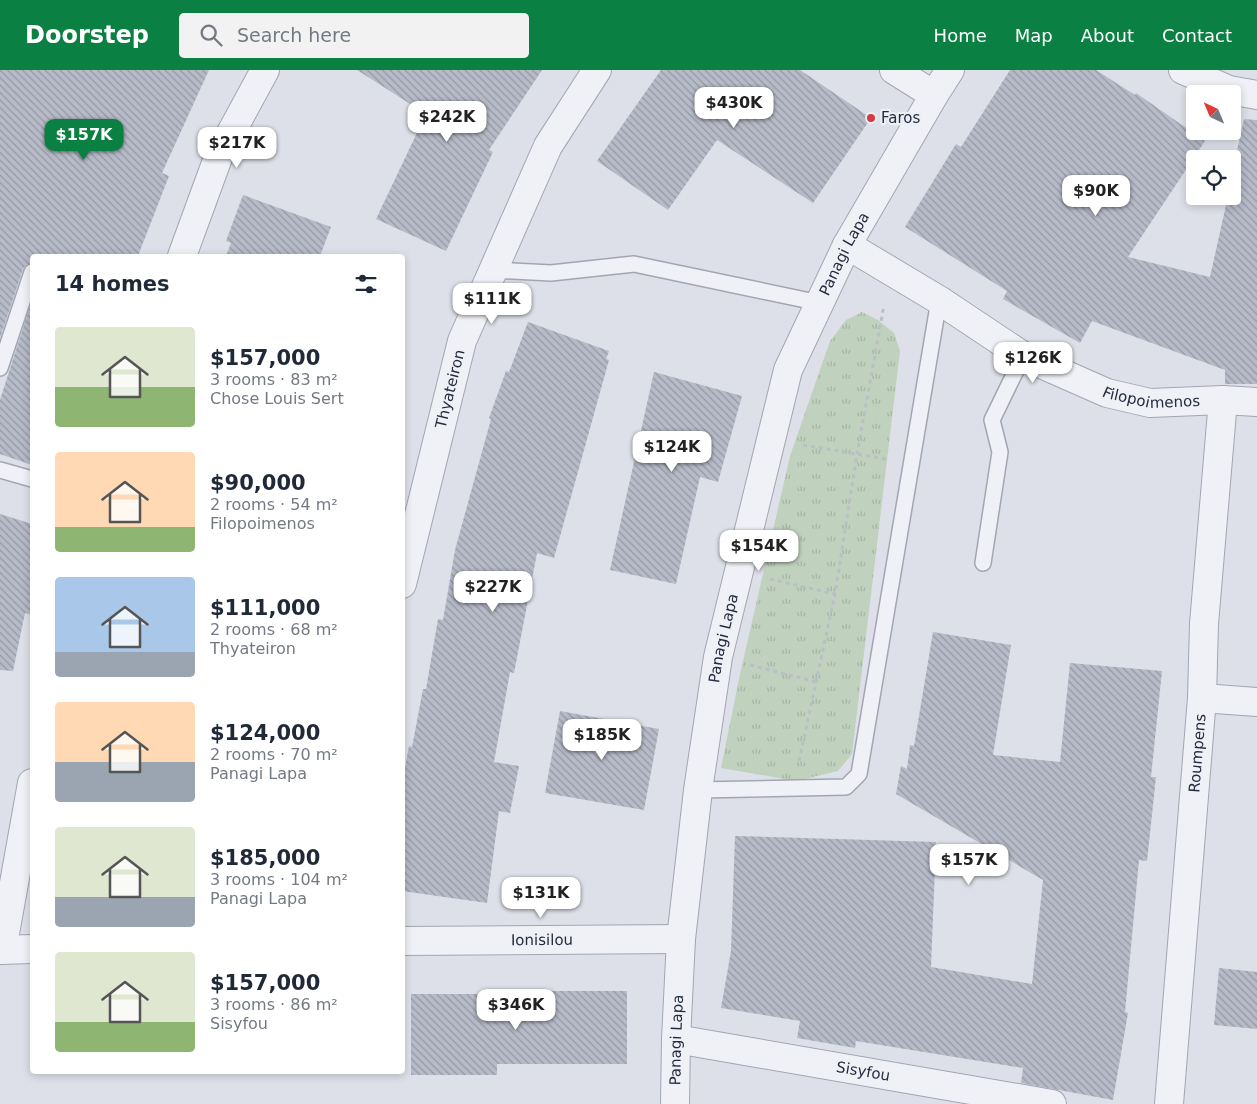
<!DOCTYPE html>
<meta charset="utf-8">
<style>
:root{--surface:#fff;--page:#f2f2f3;--text:#1f2937;--muted:#747a83;--accent:#0b8043}
body{margin:0;font-family:"DejaVu Sans",sans-serif;background:var(--page);color:var(--text);height:100vh;display:flex;flex-direction:column;font-size:19px;white-space:nowrap}
*{box-sizing:border-box;margin:0}
p{font-size:16px;color:var(--muted)}
.icon{flex:none;width:28px;height:28px;fill:none;stroke:currentColor;stroke-width:2;stroke-linecap:round;stroke-linejoin:round}
.map{position:relative;flex:1;overflow:hidden}
.drawer{position:absolute;left:30px;top:184px;width:375px;height:820px;display:flex;flex-direction:column;background:var(--surface);border-radius:5px;box-shadow:0 2px 8px #0003}
.drawer>*{flex:none}
.needle{width:32px;rotate:316deg}
.fabs{position:absolute;left:1186px;top:15px;display:grid;gap:10px}
.fabs a{display:grid;place-items:center;width:55px;height:55px;border-radius:5px;background:var(--surface);box-shadow:0 2px 8px #0003;font-size:25px}
.price{position:absolute;translate:-50% -42px;padding:0 11px;border-radius:10px;background:#fff;color:#222;font-size:16px;line-height:32px;filter:drop-shadow(0 1px 2px #0008)}
.price::after{content:'';position:absolute;left:50%;top:30px;width:15px;height:11px;margin-left:-8px;background:inherit;clip-path:polygon(0 0,100% 0,50% 100%)}
.price.selected{background:var(--accent);color:#fff}
ul{padding:0;list-style:none}
li{display:flex;align-items:center;gap:15px;height:125px;padding:0 25px}
li span{display:grid;place-items:center;flex:none;width:140px;height:100px;border-radius:5px;color:#555}
li>.icon{margin-inline-start:auto}
span .icon{width:60px;height:60px;fill:#fffc;stroke-width:1}
li b{font-size:21px}
h2{display:flex;justify-content:space-between;align-items:center;height:60px;padding:0 25px;font-size:21px}
header{display:flex;align-items:center;gap:30px;box-sizing:border-box;height:70px;padding:0 25px;background:var(--accent);color:#fff}
header strong{font-size:24px}
nav{display:flex;gap:28px;margin-inline-start:auto;font-size:18px}
.search{width:350px;height:45px;background:var(--page);display:flex;align-items:center;gap:12px;box-sizing:border-box;padding:0 18px;border-radius:5px;color:var(--muted);font-size:19px}
.map>svg:first-child{display:block}
.grass{fill:url(#grass-tufts)}
.building{fill:url(#building-back-hatch)}
.lines{fill:none;stroke-linecap:round;stroke-linejoin:round}
.service-casing{stroke:#a2a6b2;stroke-width:18}
.minor-casing{stroke:#a2a6b2;stroke-width:30}
.path{stroke:#babec6;stroke-width:3;stroke-dasharray:4 4;stroke-linecap:butt}
.service{stroke:#eff1f6;stroke-width:15}
.minor{stroke:#eff1f6;stroke-width:28}
.poi-dot{fill:#d63941;stroke:#eceff5;stroke-width:2}
.labels{text-anchor:middle;dominant-baseline:central;stroke-width:4.5;stroke-linejoin:round;paint-order:stroke}
.poi-label{font-size:15px;fill:#252c3f;stroke:#eceff5;text-anchor:start}
.street-label{font-size:15px;fill:#252c3f;stroke:#eceff5}
</style>
<header>
<strong>Doorstep</strong>
<div class="search"><svg class="icon" aria-label="search" viewBox="0 0 24 24"><circle cx="10" cy="10" r="6"/><path d="M15 15l6 6"/></svg>Search here</div>
<nav><a>Home</a><a>Map</a><a>About</a><a>Contact</a></nav>
</header>
<div class="map">
<svg width="1257" height="1034" viewBox="0 0 1257 1034">
<defs>
<pattern id="grass-tufts" width="24" height="20" patternUnits="userSpaceOnUse" patternTransform="scale(1.25)"><rect width="24" height="20" fill="#c0d2bd"/><path d="M3 7l-1-3M5 7V3M7 7l1-3M15 17l-1-3M17 17v-4M19 17l1-3" fill="none" stroke="#a5b4a4"/></pattern>
<pattern id="building-back-hatch" width="6" height="6" patternUnits="userSpaceOnUse" patternTransform="scale(1.25)"><rect width="6" height="6" fill="#b7bbc8"/><path d="M-1 5l2 2M0 0l6 6M5-1l2 2" fill="none" stroke="#9598a4"/></pattern>
</defs>
<rect width="100%" height="100%" fill="#dde0e8"/>
<path class="grass" d="M 862,242 L 878,250 L 894,263 L 900,281 L 852,684 L 838,701 L 796,711 L 721,698 L 740,604 L 790,386 L 830,271 L 846,250 Z"/>
<g class="building">
<path d="M 0,0 L 209,0 L 162,103 L 169,106 L 138,186 L 32,186 L 32,193 L 26,195 L 23,199 L 0,268 Z"/>
<path d="M 357,0 L 542,0 L 489,80 L 493,82 L 446,181 L 376,149 L 426,44 Z"/>
<path d="M 661,0 L 800,0 L 871,48 L 813,133 L 717,70 L 668,140 L 597,91 Z"/>
<path d="M 1010,0 L 1096,0 L 1135,25 L 1136,23 L 1205,71 L 1128,187 L 1210,207 L 1228,126 L 1232,126 L 1232,103 L 1244,49 L 1257,50 L 1257,314 L 1225,314 L 1225,300 L 1092,251 L 1080,273 L 1003,229 L 1007,221 L 905,157 L 956,74 L 961,77 Z"/>
<path d="M 243,125 L 331,157 L 320,186 L 226,186 L 231,173 L 226,171 Z"/>
<path d="M 32,230 L 32,395 L 0,384 L 0,330 Z"/>
<path d="M 528,252 L 609,281 L 606,289 L 609,290 L 554,488 L 537,483 L 514,603 L 510,602 L 494,692 L 519,696 L 510,743 L 499,741 L 487,833 L 402,821 L 402,714 L 409,676 L 412,677 L 423,619 L 426,619 L 438,549 L 443,550 L 455,480 L 491,349 L 489,348 L 506,301 L 509,302 Z"/>
<path d="M 654,302 L 742,326 L 718,412 L 700,407 L 676,514 L 610,500 Z"/>
<path d="M 0,444 L 32,454 L 32,545 L 25,543 L 13,601 L 0,600 Z"/>
<path d="M 933,562 L 1011,575 L 993,685 L 1060,692 L 1070,593 L 1162,601 L 1151,707 L 1156,707 L 1147,791 L 1139,790 L 1125,942 L 1128,943 L 1113,1030 L 1021,1013 L 1023,998 L 856,971 L 855,978 L 797,968 L 800,951 L 721,938 L 731,881 L 735,766 L 936,772 L 931,897 L 1032,914 L 1043,810 L 896,724 L 901,696 L 907,699 L 910,675 L 914,676 Z"/>
<path d="M 560,641 L 659,659 L 644,740 L 545,723 Z"/>
<path d="M 1219,898 L 1257,902 L 1257,959 L 1214,955 Z"/>
<path d="M 538,921 L 627,921 L 627,994 L 497,994 L 497,1005 L 411,1005 L 411,924 L 538,924 Z"/>
</g>
<g class="lines">
<defs>
<g id="service">
<path d="M 493,200 L 551,203 L 634,194 L 820,233"/>
<path d="M 0,298 L 32,202"/>
<path d="M 0,400 L 32,409"/>
<path d="M 983,493 L 1000,382 L 992,350 L 1023,286"/>
<path d="M 698,720 L 846,717 L 859,704 L 939,230"/>
</g>
<g id="minor">
<path d="M 894,0 L 934,25"/>
<path d="M 1183,0 L 1229,20 L 1257,25"/>
<path id="s1" d="M 847,175 L 939,230 L 1023,286 L 1107,323 L 1150,333 L 1223,330 L 1257,332"/>
<path d="M 182,186 L 219,85 L 265,0"/>
<path id="s2" d="M 402,514 L 462,271 L 548,76 L 597,0"/>
<path d="M 1202,628 L 1257,632"/>
<path id="s3" d="M 402,871 L 681,869"/>
<path d="M 0,880 L 32,879"/>
<path d="M 2,880 L 32,713"/>
<path id="s4" d="M 676,969 L 1052,1034"/>
<path id="s5" d="M 675,1034 L 676,969 L 681,869 L 698,720 L 718,587 L 788,300 L 847,175 L 934,25 L 950,0"/>
<path id="s6" d="M 1169,1034 L 1202,628 L 1204,554 L 1223,330"/>
</g>
</defs>
<use href="#service" class="service-casing"/>
<use href="#minor" class="minor-casing"/>
<g class="path">
<path d="M 803,375 L 886,389"/>
<path d="M 770,509 L 835,524"/>
<path d="M 750,595 L 817,612"/>
<path d="M 799,691 L 835,524 L 857,384 L 884,235"/>
</g>
<use href="#service" class="service"/>
<use href="#minor" class="minor"/>
</g>
<circle class="poi-dot" cx="871" cy="48" r="5"/>
<g class="labels">
<g class="poi-label">
<text x="881" y="48">Faros</text>
</g>
<g class="street-label">
<text stroke="none"><textPath href="#s5" startOffset="874">Panagi Lapa</textPath></text>
<text stroke="none"><textPath href="#s2" startOffset="201">Thyateiron</textPath></text>
<text stroke="none"><textPath href="#s1" startOffset="345">Filopoimenos</textPath></text>
<text stroke="none"><textPath href="#s5" startOffset="469">Panagi Lapa</textPath></text>
<text stroke="none"><textPath href="#s6" startOffset="352">Roumpens</textPath></text>
<text stroke="none"><textPath href="#s3" startOffset="140">Ionisilou</textPath></text>
<text stroke="none"><textPath href="#s5" startOffset="64">Panagi Lapa</textPath></text>
<text stroke="none"><textPath href="#s4" startOffset="190">Sisyfou</textPath></text>
</g>
</g>
</svg>
<div class="fabs">
<a><svg class="needle" viewBox="-14 -14 28 28"><path d="M0-13l5 13h-10z" fill="#e53935"/><path d="M0 13l5-13h-10z" fill="#747a83"/></svg></a>
<a><svg class="icon" aria-label="locate" viewBox="0 0 24 24"><circle cx="12" cy="12" r="6"/><path d="M12 2v4M12 18v4M2 12h4M18 12h4"/></svg></a>
</div>
<b class="price" style="left:734px;top:59px">$430K</b>
<b class="price" style="left:447px;top:73px">$242K</b>
<b class="price selected" style="left:84px;top:91px">$157K</b>
<b class="price" style="left:237px;top:99px">$217K</b>
<b class="price" style="left:1096px;top:147px">$90K</b>
<b class="price" style="left:492px;top:255px">$111K</b>
<b class="price" style="left:1033px;top:314px">$126K</b>
<b class="price" style="left:672px;top:403px">$124K</b>
<b class="price" style="left:759px;top:502px">$154K</b>
<b class="price" style="left:493px;top:543px">$227K</b>
<b class="price" style="left:602px;top:691px">$185K</b>
<b class="price" style="left:969px;top:816px">$157K</b>
<b class="price" style="left:541px;top:849px">$131K</b>
<b class="price" style="left:516px;top:961px">$346K</b>
<section class="drawer">
<h2>14 homes<svg class="icon" aria-label="filters" viewBox="0 0 24 24"><path d="M4 7h16M4 17h16"/><circle cx="9" cy="7" r="2"/><circle cx="15" cy="17" r="2"/></svg></h2>
<ul>
<li><span style="background:linear-gradient(#dfe7d0 60%,#8fb573 0)"><svg class="icon" aria-label="home" viewBox="0 0 24 24"><path d="M3 11l9-7 9 7M6 9v11h12V9"/></svg></span><div><b>$157,000</b><p>3 rooms · 83 m²</p><p>Chose Louis Sert</p></div></li>
<li><span style="background:linear-gradient(#ffd9b3 75%,#8fb573 0)"><svg class="icon" aria-label="home" viewBox="0 0 24 24"><path d="M3 11l9-7 9 7M6 9v11h12V9"/></svg></span><div><b>$90,000</b><p>2 rooms · 54 m²</p><p>Filopoimenos</p></div></li>
<li><span style="background:linear-gradient(#a9c7e8 75%,#9aa5b1 0)"><svg class="icon" aria-label="home" viewBox="0 0 24 24"><path d="M3 11l9-7 9 7M6 9v11h12V9"/></svg></span><div><b>$111,000</b><p>2 rooms · 68 m²</p><p>Thyateiron</p></div></li>
<li><span style="background:linear-gradient(#ffd9b3 60%,#9aa5b1 0)"><svg class="icon" aria-label="home" viewBox="0 0 24 24"><path d="M3 11l9-7 9 7M6 9v11h12V9"/></svg></span><div><b>$124,000</b><p>2 rooms · 70 m²</p><p>Panagi Lapa</p></div></li>
<li><span style="background:linear-gradient(#dfe7d0 70%,#9aa5b1 0)"><svg class="icon" aria-label="home" viewBox="0 0 24 24"><path d="M3 11l9-7 9 7M6 9v11h12V9"/></svg></span><div><b>$185,000</b><p>3 rooms · 104 m²</p><p>Panagi Lapa</p></div></li>
<li><span style="background:linear-gradient(#dfe7d0 70%,#8fb573 0)"><svg class="icon" aria-label="home" viewBox="0 0 24 24"><path d="M3 11l9-7 9 7M6 9v11h12V9"/></svg></span><div><b>$157,000</b><p>3 rooms · 86 m²</p><p>Sisyfou</p></div></li>
</ul>
</section>
</div>
